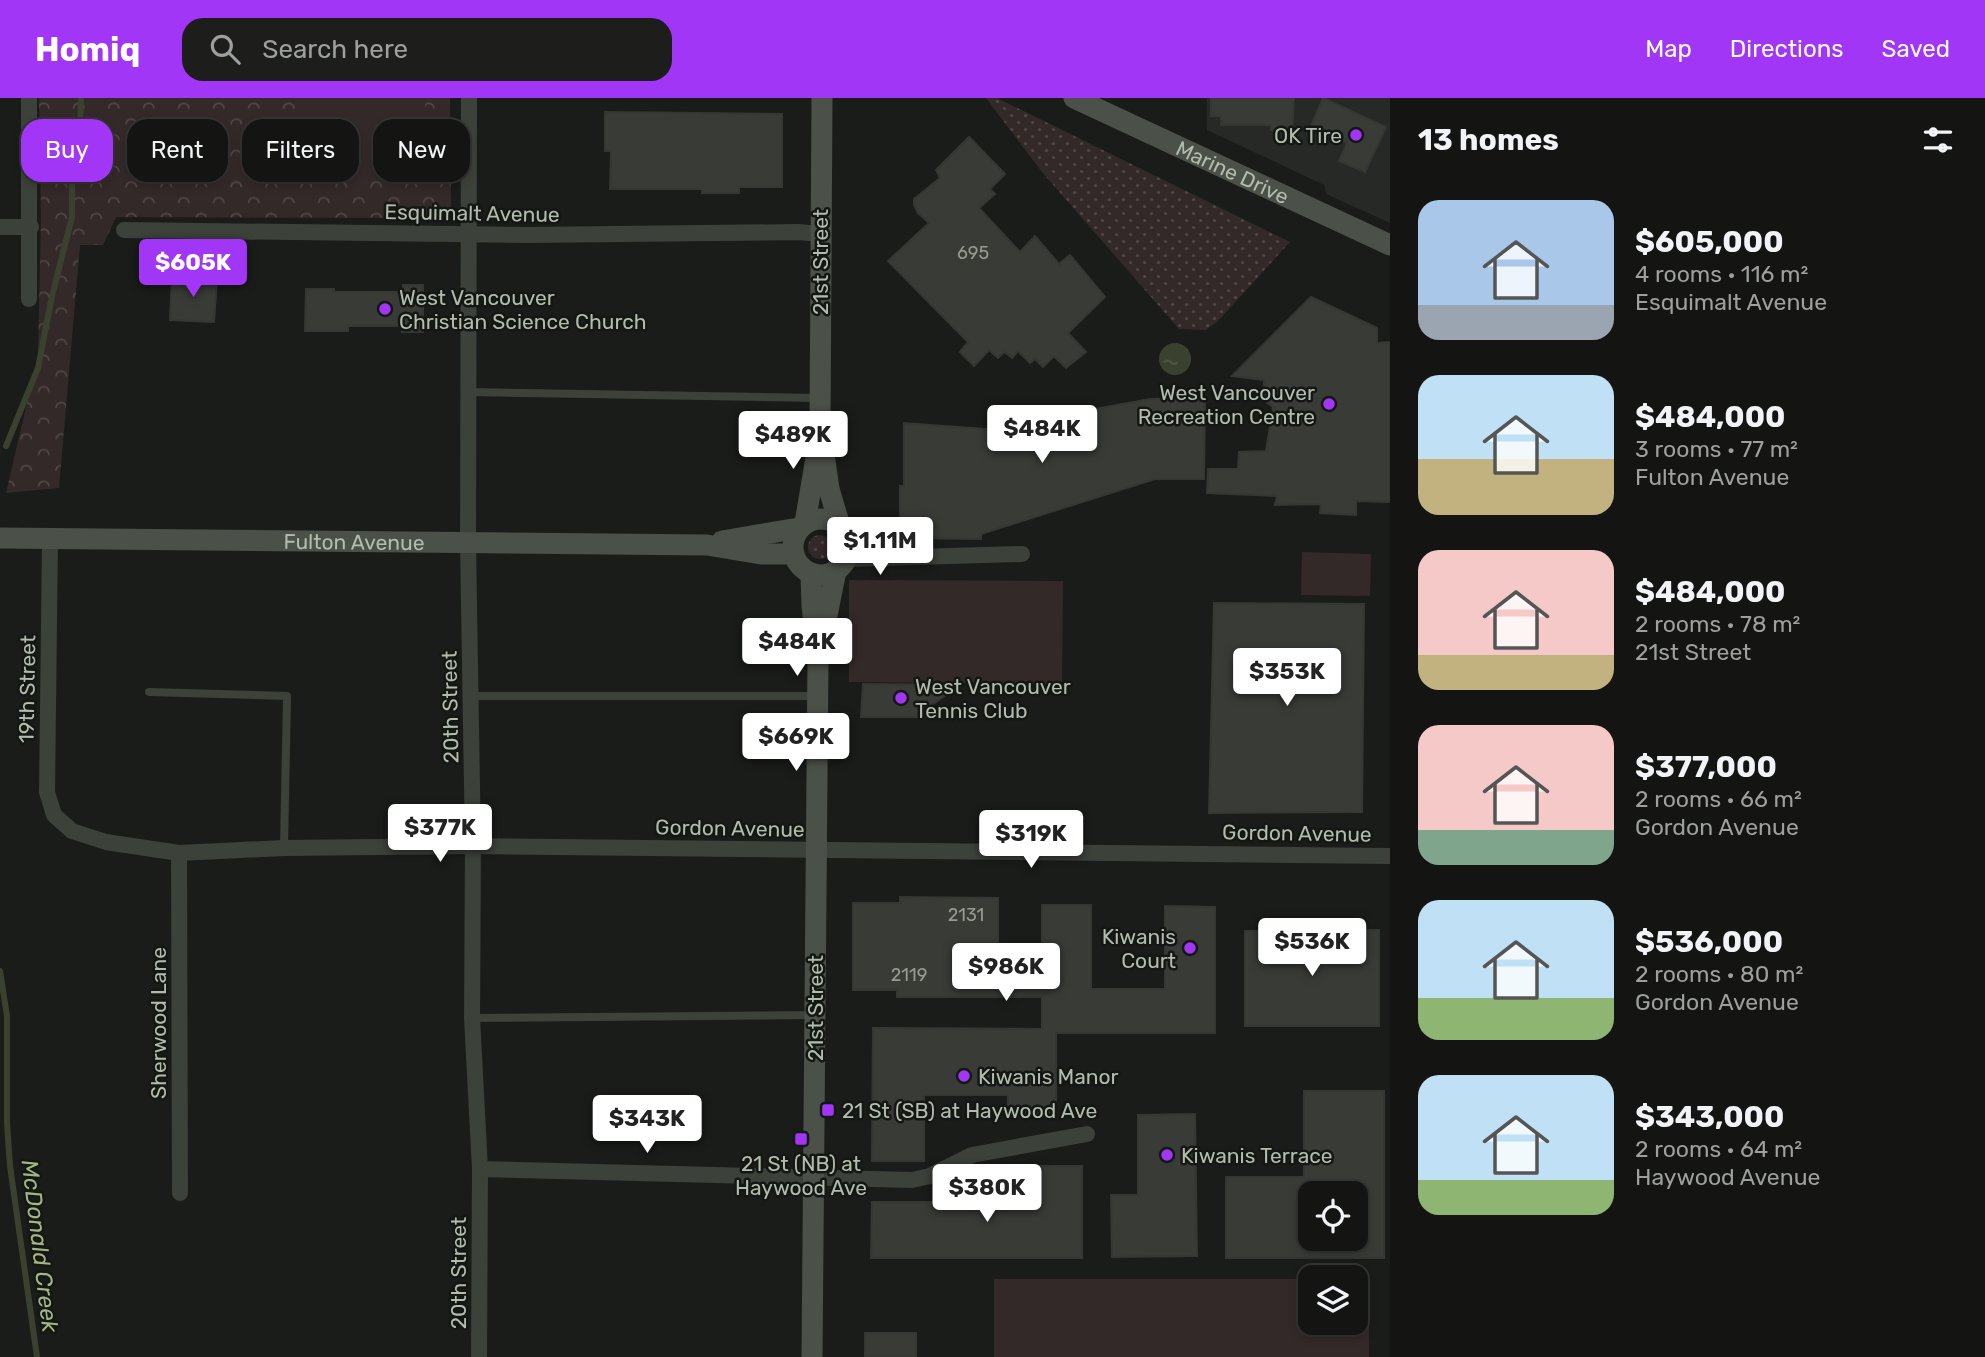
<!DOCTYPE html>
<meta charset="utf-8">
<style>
:root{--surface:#141513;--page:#1d1e1c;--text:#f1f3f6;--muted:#9d9fa0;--line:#333433;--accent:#a136f7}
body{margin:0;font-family:Rubik,sans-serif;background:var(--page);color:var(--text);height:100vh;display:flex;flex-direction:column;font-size:26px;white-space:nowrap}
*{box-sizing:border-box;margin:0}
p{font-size:23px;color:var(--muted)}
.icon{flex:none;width:38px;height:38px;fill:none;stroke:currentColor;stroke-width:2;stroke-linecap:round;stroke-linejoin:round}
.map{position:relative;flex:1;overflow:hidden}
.drawer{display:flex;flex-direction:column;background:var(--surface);width:595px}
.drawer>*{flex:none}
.top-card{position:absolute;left:21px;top:21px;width:665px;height:63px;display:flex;gap:14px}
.controls{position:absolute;left:1298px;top:1083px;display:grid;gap:14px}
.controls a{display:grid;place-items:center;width:70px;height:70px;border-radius:14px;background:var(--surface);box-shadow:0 4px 10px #0003,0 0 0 2px var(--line);font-size:35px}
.price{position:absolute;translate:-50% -60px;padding:0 16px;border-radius:7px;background:#fff;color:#222;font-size:23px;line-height:46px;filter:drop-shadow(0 2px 4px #0008)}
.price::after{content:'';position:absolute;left:50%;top:42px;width:21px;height:16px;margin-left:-10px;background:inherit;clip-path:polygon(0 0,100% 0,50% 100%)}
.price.current{background:var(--accent);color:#fff}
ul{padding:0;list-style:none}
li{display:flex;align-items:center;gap:21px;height:175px;padding:0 28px}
li span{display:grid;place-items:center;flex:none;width:196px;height:140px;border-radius:21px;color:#555}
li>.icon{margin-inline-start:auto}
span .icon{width:84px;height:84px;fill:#fffc;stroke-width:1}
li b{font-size:30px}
h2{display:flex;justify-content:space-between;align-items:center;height:84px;padding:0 28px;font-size:30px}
.tag{padding:0 24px;border-radius:21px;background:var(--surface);box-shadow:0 4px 10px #0003,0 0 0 2px var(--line);font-size:24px;line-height:63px}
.tag.current{background:var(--accent);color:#fff}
header{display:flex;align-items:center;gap:42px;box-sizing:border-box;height:98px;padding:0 35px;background:var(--accent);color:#fff}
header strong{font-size:33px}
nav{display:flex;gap:38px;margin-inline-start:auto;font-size:24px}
.search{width:490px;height:63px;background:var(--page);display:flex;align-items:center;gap:18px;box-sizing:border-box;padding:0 24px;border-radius:21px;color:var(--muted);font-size:26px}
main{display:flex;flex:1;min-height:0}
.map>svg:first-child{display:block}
.built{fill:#262925}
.grass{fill:url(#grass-dots)}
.forest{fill:url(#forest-crowns)}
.pitch{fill:#342929}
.water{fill:url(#water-ripples)}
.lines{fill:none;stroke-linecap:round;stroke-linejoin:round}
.stream{stroke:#3b412f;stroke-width:6}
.building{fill:#383b36;stroke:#343833;stroke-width:2;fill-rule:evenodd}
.lane{stroke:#3c413a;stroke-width:8}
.street{stroke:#3c413a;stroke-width:16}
.secondary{stroke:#4b5148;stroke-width:21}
.poi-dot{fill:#a136f7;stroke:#151714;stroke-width:2.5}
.labels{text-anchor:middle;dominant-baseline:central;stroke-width:5;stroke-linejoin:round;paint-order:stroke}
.number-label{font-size:18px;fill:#949c8e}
.poi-label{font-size:21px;fill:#b2bcac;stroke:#151714;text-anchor:start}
.street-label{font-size:21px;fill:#b2bcac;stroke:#151714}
.water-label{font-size:23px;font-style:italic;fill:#a4b782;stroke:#151714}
</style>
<header>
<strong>Homiq</strong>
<div class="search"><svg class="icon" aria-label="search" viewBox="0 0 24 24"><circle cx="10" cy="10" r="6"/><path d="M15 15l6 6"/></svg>Search here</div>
<nav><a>Map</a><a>Directions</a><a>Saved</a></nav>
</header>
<main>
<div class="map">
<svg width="1390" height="1259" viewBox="0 0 1390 1259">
<defs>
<pattern id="grass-dots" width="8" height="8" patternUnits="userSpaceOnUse" patternTransform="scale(1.75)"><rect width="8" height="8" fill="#342929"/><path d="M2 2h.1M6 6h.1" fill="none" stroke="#4f4645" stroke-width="1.8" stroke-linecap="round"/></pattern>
<pattern id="forest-crowns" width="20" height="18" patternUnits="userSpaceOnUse" patternTransform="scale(1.75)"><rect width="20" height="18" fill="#342929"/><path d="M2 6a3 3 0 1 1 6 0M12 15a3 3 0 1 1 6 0" fill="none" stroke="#4f4645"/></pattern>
<pattern id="water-ripples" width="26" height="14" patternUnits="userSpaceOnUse" patternTransform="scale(1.75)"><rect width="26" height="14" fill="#3b412f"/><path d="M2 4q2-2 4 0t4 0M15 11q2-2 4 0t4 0" fill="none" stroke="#555a4a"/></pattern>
</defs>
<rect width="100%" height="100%" fill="#1a1c19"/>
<path class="built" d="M 1207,0 L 1390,0 L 1390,125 L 1326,96 L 1324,87 L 1207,32 Z"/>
<g class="grass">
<path d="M 986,0 L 997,0 L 1290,144 L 1218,223 L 1206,232 L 1179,231 L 1042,74 Z"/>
<circle cx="820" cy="449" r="12"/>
</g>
<path class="forest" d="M 39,0 L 450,0 L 451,120 L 116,119 L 103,147 L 80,147 L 59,390 L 6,395 L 38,258 L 41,119 Z"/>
<g class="pitch">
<path d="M 298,0 L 425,0 L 424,76 L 298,75 Z"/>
<path d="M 1302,454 L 1371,456 L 1370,498 L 1301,497 Z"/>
<path d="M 849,482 L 1063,483 L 1062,586 L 849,584 Z"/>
<path d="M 994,1181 L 1311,1181 L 1311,1225 L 1356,1225 L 1356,1181 L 1369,1181 L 1369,1259 L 994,1259 Z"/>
</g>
<circle class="water" cx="1175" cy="261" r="16"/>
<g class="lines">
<g class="stream">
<path d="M 6,348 L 38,270 L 52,198 L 72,119 L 72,88 L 80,33 L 81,0"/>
<path d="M 0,873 L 7,918 L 7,1025 L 10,1068 L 37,1259"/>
</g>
</g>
<g class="building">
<path d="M 1211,0 L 1294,0 L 1292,32 L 1271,32 L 1271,27 L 1221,27 L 1221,18 L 1211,18 Z"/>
<path d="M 1323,0 L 1386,29 L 1365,74 L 1339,63 L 1347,45 L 1311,28 Z"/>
<path d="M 605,14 L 782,16 L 782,89 L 739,89 L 739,95 L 702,95 L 702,91 L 610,91 L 611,53 L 605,53 Z"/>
<path d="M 969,39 L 1005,76 L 990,91 L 995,96 L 979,110 L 1020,154 L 1035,138 L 1059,166 L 1070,157 L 1105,199 L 1068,235 L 1086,254 L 1066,270 L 1054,258 L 1043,269 L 1035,261 L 1030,265 L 1018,253 L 1012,260 L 1004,254 L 998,260 L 989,252 L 974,268 L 960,254 L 968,244 L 888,163 L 929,125 L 918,115 L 914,107 L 914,101 L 940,80 L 936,72 Z"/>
<path d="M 172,177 L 217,180 L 214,224 L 170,222 Z"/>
<path d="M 403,187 L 423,187 L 423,234 L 402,234 L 402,228 L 348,228 L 348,233 L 305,233 L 306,191 L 334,191 L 334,194 L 403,194 Z"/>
<path d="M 1311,199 L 1377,230 L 1377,245 L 1390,244 L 1390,404 L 1356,403 L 1356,417 L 1320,415 L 1321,406 L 1275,407 L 1277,398 L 1207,395 L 1208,371 L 1238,371 L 1239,354 L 1266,353 L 1273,309 L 1264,302 L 1264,282 L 1232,278 Z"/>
<path d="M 1150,301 L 1205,301 L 1204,381 L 1155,381 L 981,436 L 981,441 L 900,440 L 900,388 L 904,388 L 904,325 L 986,331 Z"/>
<path d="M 1214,505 L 1364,506 L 1362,714 L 1209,715 Z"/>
<path d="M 863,586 L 960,587 L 933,606 L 924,606 L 922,619 L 861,619 Z"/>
<path d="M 900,799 L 998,800 L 998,859 L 1042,859 L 1042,807 L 1091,807 L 1091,891 L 1165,891 L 1165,808 L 1215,809 L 1215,935 L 1056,935 L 1056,1017 L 1008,1017 L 1008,997 L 924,997 L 924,1063 L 872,1063 L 873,930 L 1042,931 L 1042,899 L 897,899 L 897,892 L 853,892 L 853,805 L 900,805 Z"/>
<path d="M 1379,832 L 1379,928 L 1245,928 L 1245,833 Z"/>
<path d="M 1304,993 L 1384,993 L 1384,1160 L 1226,1160 L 1226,1079 L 1304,1079 ZM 1311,1096 L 1356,1096 L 1356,1141 L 1311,1141 Z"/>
<path d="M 1195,1016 L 1197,1158 L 1112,1159 L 1111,1097 L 1138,1097 L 1138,1017 Z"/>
<path d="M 1035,1068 L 1082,1068 L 1082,1160 L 871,1160 L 872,1104 L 1035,1104 Z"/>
<rect x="865" y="1235" width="51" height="24"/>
</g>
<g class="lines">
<g class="lane">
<path d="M 469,294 L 820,300"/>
<path d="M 149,594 L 287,598 L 284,750"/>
<path d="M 471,598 L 815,598"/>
<path d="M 472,920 L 815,917"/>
</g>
<g class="street">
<path d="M 469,0 L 468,444 L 473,748 L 472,920 L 480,1071 L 479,1259"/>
<path d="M 0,129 L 31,129"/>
<path d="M 124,132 L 526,137 L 798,134 L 820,136"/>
<path d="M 29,201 L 29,0"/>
<path d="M 50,441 L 47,694 L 54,717 L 72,733 L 106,744 L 179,755 L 284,750 L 473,748 L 1390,758"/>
<path d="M 849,443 L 886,446 L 909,456"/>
<path d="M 847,461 L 1022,456"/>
<path d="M 179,755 L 180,1095"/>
<path d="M 480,1071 L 912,1082 L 930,1078 L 972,1057 L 1087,1036"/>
</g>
<g class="secondary">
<path d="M 822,0 L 820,328 L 829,391 L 840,428"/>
<path id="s1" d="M 1074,0 L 1390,147"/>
<circle cx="821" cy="449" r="28"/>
<path d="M 805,425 L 817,354"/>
<path id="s2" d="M 0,440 L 707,447 L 761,456 L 793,456"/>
<path d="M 722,443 L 799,430"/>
<path d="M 811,476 L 812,508 L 818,561 L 812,1259"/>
<path d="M 822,542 L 836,473"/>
</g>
</g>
<g class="poi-dot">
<circle cx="1356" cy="37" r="7"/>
<circle cx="385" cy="211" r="7"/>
<circle cx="1329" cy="306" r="7"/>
<circle cx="901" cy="600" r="7"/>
<circle cx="1190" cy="850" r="7"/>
<circle cx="964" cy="978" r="7"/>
<rect x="821" y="1005" width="14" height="14" rx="3.5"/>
<rect x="794" y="1034" width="14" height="14" rx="3.5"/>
<circle cx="1167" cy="1057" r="7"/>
</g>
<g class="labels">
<g class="number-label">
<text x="973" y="155">695</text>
<text x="966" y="817">2131</text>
<text x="909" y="877">2119</text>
</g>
<g class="poi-label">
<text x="1342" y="37" text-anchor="end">OK Tire</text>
<text x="399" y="199">West Vancouver<tspan x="399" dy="24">Christian Science Church</tspan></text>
<text x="1315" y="294" text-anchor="end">West Vancouver<tspan x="1315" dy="24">Recreation Centre</tspan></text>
<text x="915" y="588">West Vancouver<tspan x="915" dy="24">Tennis Club</tspan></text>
<text x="1176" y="838" text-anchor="end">Kiwanis<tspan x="1176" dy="24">Court</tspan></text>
<text x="978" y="978">Kiwanis Manor</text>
<text x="842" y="1012">21 St (SB) at Haywood Ave</text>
<text x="1181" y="1057">Kiwanis Terrace</text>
<text x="801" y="1065" text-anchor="middle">21 St (NB) at<tspan x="801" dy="24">Haywood Ave</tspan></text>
</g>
<g class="street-label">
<text stroke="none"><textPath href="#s1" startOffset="175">Marine Drive</textPath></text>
<text transform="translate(472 115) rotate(1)">Esquimalt Avenue</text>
<text transform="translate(820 164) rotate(-90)">21st Street</text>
<text stroke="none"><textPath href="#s2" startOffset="354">Fulton Avenue</textPath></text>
<text transform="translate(27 591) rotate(-89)">19th Street</text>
<text transform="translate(450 609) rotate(-91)">20th Street</text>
<text transform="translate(730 730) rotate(1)">Gordon Avenue</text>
<text transform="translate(1297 735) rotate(1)">Gordon Avenue</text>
<text transform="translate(815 910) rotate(-90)">21st Street</text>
<text transform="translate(158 925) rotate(-90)">Sherwood Lane</text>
<text transform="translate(458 1175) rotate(-90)">20th Street</text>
</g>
<g class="water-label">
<text transform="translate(40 1148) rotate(83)">McDonald Creek</text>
</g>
</g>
</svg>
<div class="controls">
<a><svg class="icon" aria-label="locate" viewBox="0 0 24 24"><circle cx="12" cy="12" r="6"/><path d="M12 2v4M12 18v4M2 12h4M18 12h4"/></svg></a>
<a><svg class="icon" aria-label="layers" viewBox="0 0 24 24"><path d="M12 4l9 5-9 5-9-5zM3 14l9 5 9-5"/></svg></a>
</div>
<b class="price current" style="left:193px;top:201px">$605K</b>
<b class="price" style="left:1042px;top:367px">$484K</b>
<b class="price" style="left:793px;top:373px">$489K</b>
<b class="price" style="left:880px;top:479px">$1.11M</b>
<b class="price" style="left:797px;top:580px">$484K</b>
<b class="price" style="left:1287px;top:610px">$353K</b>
<b class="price" style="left:796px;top:675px">$669K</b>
<b class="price" style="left:440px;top:766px">$377K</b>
<b class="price" style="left:1031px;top:772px">$319K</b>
<b class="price" style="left:1312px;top:880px">$536K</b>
<b class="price" style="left:1006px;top:905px">$986K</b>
<b class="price" style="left:647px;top:1057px">$343K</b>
<b class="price" style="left:987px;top:1126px">$380K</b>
<div class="top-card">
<a class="tag current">Buy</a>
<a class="tag">Rent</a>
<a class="tag">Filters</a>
<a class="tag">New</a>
</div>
</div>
<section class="drawer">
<h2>13 homes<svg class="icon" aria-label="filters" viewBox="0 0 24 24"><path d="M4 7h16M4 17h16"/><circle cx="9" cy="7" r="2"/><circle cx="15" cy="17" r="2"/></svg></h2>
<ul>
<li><span style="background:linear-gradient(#a9c7e8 75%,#9aa5b1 0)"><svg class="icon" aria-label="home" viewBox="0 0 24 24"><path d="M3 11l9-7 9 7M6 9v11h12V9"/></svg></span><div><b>$605,000</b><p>4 rooms · 116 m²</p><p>Esquimalt Avenue</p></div></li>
<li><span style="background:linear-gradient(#bfe0f5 60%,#c2b280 0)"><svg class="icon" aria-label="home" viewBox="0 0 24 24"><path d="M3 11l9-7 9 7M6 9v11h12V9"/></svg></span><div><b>$484,000</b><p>3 rooms · 77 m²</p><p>Fulton Avenue</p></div></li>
<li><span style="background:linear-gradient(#f6c9c9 75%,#c2b280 0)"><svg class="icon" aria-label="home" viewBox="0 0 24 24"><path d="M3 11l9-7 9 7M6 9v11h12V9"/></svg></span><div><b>$484,000</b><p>2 rooms · 78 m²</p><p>21st Street</p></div></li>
<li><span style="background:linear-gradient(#f6c9c9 75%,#7fa58c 0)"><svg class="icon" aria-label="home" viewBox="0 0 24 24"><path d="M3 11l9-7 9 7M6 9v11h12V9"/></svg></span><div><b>$377,000</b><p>2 rooms · 66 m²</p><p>Gordon Avenue</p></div></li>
<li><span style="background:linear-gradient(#bfe0f5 70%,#8fb573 0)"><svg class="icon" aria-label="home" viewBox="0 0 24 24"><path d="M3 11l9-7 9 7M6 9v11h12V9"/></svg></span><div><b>$536,000</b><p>2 rooms · 80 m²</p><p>Gordon Avenue</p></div></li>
<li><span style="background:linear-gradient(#bfe0f5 75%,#8fb573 0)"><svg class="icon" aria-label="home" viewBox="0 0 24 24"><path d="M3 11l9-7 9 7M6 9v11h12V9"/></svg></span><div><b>$343,000</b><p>2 rooms · 64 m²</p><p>Haywood Avenue</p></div></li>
</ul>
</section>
</main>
